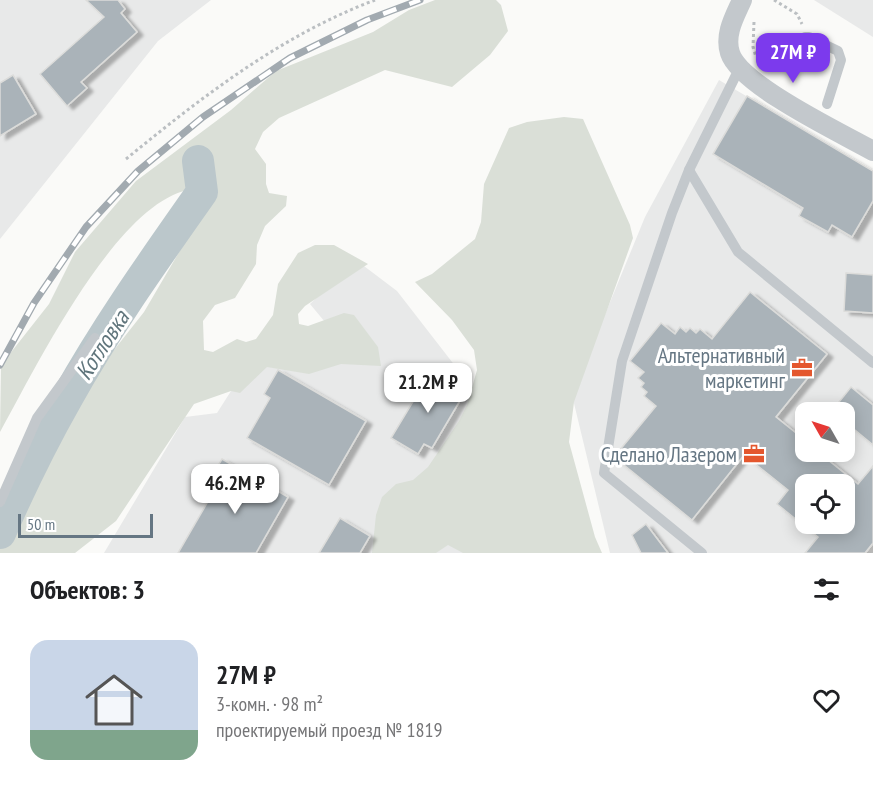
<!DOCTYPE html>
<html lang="ru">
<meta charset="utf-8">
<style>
:root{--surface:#fff;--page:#f2f2f2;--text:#202124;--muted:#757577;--accent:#7c3aed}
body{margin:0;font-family:"PT Sans Narrow",sans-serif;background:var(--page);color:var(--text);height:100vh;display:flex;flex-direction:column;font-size:22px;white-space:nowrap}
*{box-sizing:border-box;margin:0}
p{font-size:20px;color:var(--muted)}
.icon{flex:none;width:33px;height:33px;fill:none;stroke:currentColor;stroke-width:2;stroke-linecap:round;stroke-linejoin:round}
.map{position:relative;height:553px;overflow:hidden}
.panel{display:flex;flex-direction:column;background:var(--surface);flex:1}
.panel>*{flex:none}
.needle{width:39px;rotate:309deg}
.buttons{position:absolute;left:795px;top:402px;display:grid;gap:12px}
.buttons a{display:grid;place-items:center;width:60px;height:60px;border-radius:12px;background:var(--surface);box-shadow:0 3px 15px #0003;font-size:30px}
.scale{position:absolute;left:18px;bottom:15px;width:135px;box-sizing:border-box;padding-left:6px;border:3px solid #657683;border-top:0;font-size:16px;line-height:21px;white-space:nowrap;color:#657683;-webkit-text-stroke:4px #fff;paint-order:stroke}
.price{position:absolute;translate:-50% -51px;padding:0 14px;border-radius:12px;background:#fff;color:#222;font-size:20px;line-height:39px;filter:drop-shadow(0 2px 3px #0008)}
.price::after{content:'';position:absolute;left:50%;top:36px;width:18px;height:14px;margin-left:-9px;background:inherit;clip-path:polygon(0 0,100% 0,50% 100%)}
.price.active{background:var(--accent);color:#fff}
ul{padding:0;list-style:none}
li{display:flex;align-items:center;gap:18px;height:150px;padding:0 30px}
li span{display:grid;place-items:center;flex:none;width:168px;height:120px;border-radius:18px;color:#555}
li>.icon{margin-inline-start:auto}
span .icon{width:72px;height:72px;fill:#fffc;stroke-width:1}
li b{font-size:26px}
h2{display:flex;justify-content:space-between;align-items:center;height:72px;padding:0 30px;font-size:26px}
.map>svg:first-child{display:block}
.built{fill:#e8e9e9;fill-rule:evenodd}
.green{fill:#dadfd7}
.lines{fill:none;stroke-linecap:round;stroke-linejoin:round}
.river{stroke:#bbc7cb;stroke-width:32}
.building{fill:#aab3b9;stroke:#dcdcda;stroke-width:1.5;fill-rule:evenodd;filter:url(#shadow)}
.path{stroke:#bbbfc2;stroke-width:3;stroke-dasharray:3 3;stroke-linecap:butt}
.lane{stroke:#c3c8cc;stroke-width:10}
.street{stroke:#c3c8cc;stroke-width:20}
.rail-casing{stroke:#a2aab0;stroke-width:7}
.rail{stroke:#fff;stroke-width:4.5;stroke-dasharray:14;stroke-linecap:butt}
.labels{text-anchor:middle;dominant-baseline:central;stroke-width:6;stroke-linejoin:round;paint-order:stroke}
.poi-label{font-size:22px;fill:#657683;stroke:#fff;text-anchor:end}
.water-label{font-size:24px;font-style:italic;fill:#60757c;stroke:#fff}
</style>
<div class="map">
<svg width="873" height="553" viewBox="0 0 873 553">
<defs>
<filter id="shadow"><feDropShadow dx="6" dy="3.5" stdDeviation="1.5" flood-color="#0004"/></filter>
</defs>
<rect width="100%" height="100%" fill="#fafaf8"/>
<g class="built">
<path d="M 0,0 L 211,0 L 158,41 L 0,239 Z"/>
<path d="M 814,0 L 873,0 L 873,37 Z"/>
<path d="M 719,80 L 873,171 L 873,543 L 865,553 L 610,553 L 572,395 L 645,217 ZM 806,412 L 844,412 L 844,452 L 806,452 ZM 806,484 L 844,484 L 844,524 L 806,524 Z"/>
<path d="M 356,260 L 397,291 L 511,438 L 569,553 L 104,553 L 185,417 L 217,413 L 254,355 L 325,322 L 310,304 Z"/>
</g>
<g class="green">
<path d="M 435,0 L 496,0 L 501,5 L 508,31 L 490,55 L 452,87 L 385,70 L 279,118 L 263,132 L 255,149 L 266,164 L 266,184 L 269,193 L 287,196 L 286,206 L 265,226 L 257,245 L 256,264 L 235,298 L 215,305 L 203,321 L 204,350 L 213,352 L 237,339 L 246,342 L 256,339 L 273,315 L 278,284 L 298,253 L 315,245 L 334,245 L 368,264 L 305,306 L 298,314 L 299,324 L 308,326 L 344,313 L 354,315 L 378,347 L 381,366 L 341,364 L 309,374 L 267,367 L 240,393 L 231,391 L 194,404 L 116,521 L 75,553 L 0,553 L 0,537 L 35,450 L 144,312 L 202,213 L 188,190 C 115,205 35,369 0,432 L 1,365 L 49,304 L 75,252 L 136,181 L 231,110 L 276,71 L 373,32 L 409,10 Z"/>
<path d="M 564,117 L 583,119 L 630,225 L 633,238 L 574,402 L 569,442 L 595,537 L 602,553 L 463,553 L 448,545 L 436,553 L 372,553 L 376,515 L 382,497 L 396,484 L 413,480 L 428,467 L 459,421 L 467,405 L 477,370 L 474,350 L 452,320 L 415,282 L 432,274 L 475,239 L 481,222 L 484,184 L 509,128 L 527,122 Z"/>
</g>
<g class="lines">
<path class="river" d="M 0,533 C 20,487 42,442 67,398 C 107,326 155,259 202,192 L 198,161"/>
</g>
<g class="building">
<path d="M 86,0 L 118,0 L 125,9 L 121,13 L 137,32 L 81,82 L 87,88 L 67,106 L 40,74 L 104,17 Z"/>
<path d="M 13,75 L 36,114 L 0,136 L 0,83 Z"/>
<path d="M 747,96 L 873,171 L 873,201 L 852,237 L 832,225 L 828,232 L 799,216 L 803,208 L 713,154 Z"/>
<path d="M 846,273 L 873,275 L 873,313 L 844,311 Z"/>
<path d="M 750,292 L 827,354 L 776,417 L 806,441 L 806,452 L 818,452 L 858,484 L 873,466 L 873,543 L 865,553 L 805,553 L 818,537 L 777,504 L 788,490 L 744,455 L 692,520 L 614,457 L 656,406 L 644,396 L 647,392 L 641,387 L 644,383 L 638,378 L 644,372 L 630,361 L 661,323 L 675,334 L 680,327 L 686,332 L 690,328 L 696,333 L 700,329 L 712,339 ZM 806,484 L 844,484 L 844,524 L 806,524 Z"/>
<path d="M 278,370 L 366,421 L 329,485 L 247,438 L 270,398 L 264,394 Z"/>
<path d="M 429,371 L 465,392 L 432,448 L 424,444 L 418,454 L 391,438 L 423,385 L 421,384 Z"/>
<path d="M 851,387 L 873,405 L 873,445 L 844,421 L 844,412 L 831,412 Z"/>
<path d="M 222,459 L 288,497 L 256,553 L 178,553 L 221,479 L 213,474 Z"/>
<path d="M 340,518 L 370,536 L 360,553 L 319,553 Z"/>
<path d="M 646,524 L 668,553 L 641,553 L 632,535 Z"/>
</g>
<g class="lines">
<g class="path">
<path d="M 774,0 L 797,14 L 802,24"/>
<path d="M 754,22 L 753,47 L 756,57"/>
<path d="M 126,159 C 203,96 282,35 375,0"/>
</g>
<g class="lane">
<path d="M 791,65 L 799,44 L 805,37 L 809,37 L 838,51 L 841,60 L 827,104"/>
<path d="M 689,170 L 738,252 L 873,363"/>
<path d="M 0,502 L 37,418 L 95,338"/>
<path d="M 702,553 L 604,473 L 622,361 L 672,213 L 689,170 L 739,69"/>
</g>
<path class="street" d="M 742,0 C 735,16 724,34 730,53 C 740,85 841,133 873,151"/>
<defs>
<path id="rail" d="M 0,365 L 34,303 L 86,227 L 138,171 L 203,117 L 290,58 L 367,20 L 420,0"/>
</defs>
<use href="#rail" class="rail-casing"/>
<use href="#rail" class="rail"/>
</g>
<defs>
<symbol id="office-bare" viewBox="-9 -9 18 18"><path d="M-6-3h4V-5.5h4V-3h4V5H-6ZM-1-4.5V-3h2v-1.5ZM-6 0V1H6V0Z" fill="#e4572e" stroke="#fff" stroke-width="2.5" paint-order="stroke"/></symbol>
</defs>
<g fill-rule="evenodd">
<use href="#office-bare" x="787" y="353" width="30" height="30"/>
<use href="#office-bare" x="739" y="439" width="30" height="30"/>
</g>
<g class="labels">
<g class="poi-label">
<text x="785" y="355">Альтернативный<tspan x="785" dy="25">маркетинг</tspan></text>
<text x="737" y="454">Сделано Лазером</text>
</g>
<g class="water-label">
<text transform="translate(102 345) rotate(-57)">Котловка</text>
</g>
</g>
</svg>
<div class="buttons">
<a><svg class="needle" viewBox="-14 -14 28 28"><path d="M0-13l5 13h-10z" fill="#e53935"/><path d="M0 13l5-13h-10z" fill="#757577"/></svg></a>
<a><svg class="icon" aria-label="locate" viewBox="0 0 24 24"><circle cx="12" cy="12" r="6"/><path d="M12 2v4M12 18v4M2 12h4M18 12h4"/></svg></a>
</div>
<div class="scale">50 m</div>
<b class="price active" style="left:793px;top:84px">27M ₽</b>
<b class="price" style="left:428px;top:414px">21.2M ₽</b>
<b class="price" style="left:235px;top:515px">46.2M ₽</b>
</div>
<section class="panel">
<h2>Объектов: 3<svg class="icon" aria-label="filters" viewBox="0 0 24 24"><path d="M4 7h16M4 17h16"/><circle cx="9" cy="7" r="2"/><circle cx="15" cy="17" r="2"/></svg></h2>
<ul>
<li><span style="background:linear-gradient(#c9d6e8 75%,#7fa58c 0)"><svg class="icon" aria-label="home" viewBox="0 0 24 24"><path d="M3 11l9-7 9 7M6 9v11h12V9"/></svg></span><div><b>27M ₽</b><p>3-комн. · 98 m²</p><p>проектируемый проезд № 1819</p></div><svg class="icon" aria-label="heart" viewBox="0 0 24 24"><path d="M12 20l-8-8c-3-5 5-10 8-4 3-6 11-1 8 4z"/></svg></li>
</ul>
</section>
